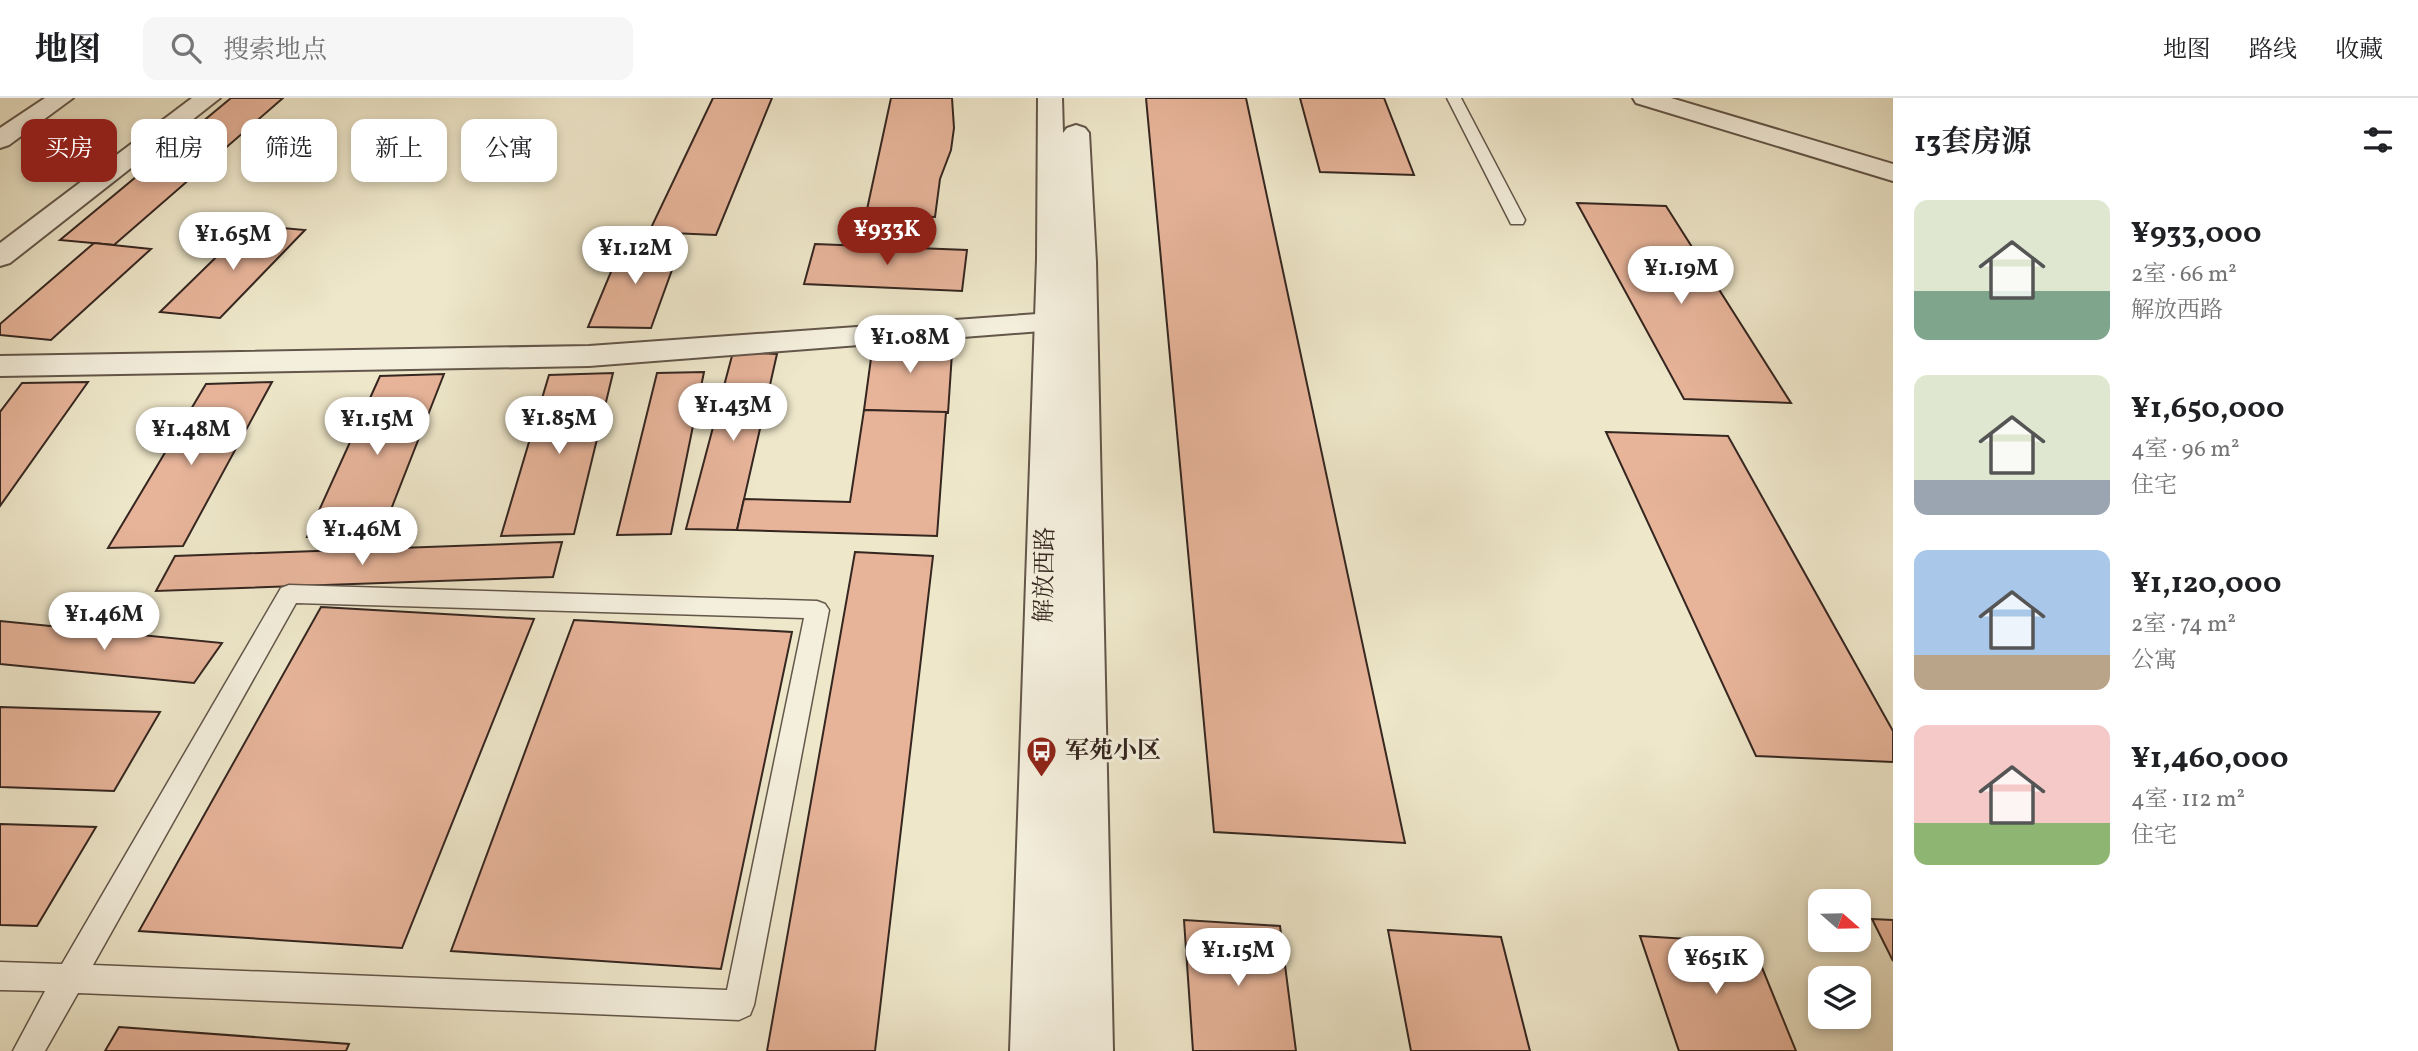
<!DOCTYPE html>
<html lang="zh">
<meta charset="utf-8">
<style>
:root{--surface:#fff;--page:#f6f6f6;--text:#202124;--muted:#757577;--line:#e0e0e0;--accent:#8f2418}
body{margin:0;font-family:Vollkorn,"Noto Serif SC",serif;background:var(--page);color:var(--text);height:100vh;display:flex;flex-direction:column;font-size:26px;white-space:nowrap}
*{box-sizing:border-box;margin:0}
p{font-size:23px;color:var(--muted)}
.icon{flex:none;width:38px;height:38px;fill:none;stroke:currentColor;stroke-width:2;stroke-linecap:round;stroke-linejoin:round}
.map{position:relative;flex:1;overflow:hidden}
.sheet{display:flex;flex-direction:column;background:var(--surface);width:525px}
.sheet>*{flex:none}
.hud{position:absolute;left:21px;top:21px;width:665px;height:63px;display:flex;gap:14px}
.needle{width:46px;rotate:110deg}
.buttons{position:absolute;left:1808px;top:791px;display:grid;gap:14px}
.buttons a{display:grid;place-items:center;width:63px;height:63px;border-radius:14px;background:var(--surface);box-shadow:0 4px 10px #0003;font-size:35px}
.price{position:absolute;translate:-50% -60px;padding:0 16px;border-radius:24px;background:#fff;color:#222;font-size:23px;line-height:46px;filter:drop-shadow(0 2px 4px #0008)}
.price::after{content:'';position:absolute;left:50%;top:42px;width:21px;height:16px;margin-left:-10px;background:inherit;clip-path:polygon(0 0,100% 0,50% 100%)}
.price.on{background:var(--accent);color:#fff}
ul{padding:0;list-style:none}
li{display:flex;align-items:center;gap:21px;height:175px;padding:0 21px}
li span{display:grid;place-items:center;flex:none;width:196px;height:140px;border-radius:14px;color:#555}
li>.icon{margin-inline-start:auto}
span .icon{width:84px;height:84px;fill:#fffc;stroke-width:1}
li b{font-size:30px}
h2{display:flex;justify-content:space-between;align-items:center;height:84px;padding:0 21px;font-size:30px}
.tag{padding:0 24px;border-radius:14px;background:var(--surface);box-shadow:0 4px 10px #0003;font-size:24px;line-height:63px}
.tag.on{background:var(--accent);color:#fff}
header{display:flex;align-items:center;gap:42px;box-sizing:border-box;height:98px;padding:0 35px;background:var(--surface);border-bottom:2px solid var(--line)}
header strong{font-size:33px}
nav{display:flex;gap:38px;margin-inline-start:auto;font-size:24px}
.search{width:490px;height:63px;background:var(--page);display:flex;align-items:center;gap:18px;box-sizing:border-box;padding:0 24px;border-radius:14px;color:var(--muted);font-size:26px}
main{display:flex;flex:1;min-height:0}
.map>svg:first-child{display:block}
.building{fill:#e7b49a;stroke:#352620;stroke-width:2}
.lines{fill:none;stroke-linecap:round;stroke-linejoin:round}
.service-casing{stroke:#63564a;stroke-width:3}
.minor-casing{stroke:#63564a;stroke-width:4}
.tertiary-casing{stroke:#63564a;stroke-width:4}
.service{fill:#f4efdd;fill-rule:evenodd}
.minor{fill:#f4efdd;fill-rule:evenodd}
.tertiary{fill:#f4efdd;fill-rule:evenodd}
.labels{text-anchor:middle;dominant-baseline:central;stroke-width:6;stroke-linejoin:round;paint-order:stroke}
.street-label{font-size:24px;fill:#352620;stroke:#f4efdd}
.poi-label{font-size:24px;font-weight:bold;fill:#352620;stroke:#f4efdd;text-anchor:start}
</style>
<header>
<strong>地图</strong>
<div class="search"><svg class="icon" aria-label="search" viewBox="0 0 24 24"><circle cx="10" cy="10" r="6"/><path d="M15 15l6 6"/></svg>搜索地点</div>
<nav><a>地图</a><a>路线</a><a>收藏</a></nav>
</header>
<main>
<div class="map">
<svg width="1893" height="953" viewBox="0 0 1893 953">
<rect width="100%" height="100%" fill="#eee7ca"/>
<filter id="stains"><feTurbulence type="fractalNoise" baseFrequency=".00286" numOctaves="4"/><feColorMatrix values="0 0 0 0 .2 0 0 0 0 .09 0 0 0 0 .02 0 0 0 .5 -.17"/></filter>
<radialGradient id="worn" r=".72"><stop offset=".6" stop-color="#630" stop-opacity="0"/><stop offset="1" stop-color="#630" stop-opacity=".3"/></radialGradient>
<g class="building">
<path d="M 231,0 L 283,0 L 114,147 L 60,142 Z"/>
<path d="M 713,0 L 772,0 L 716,137 L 649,134 Z"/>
<path d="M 891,0 L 952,0 L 954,30 L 951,52 L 940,81 L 935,119 L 866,116 Z"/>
<path d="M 1146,0 L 1246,0 L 1405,745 L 1214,734 Z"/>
<path d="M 1300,0 L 1384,0 L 1414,77 L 1320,74 Z"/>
<path d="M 1577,105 L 1666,108 L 1791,305 L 1684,301 Z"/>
<path d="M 249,127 L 305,132 L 220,220 L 160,214 Z"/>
<path d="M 94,145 L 151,151 L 51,242 L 0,237 L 0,226 Z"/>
<path d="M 623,145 L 681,147 L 651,230 L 588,229 Z"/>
<path d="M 815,146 L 967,152 L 962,193 L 804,186 Z"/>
<path d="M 874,238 L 953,240 L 948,315 L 864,312 Z"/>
<path d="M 733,254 L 777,256 L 737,432 L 686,431 Z"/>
<path d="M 704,274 L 671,436 L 617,437 L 657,275 Z"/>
<path d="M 613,275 L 574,436 L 501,438 L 549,277 Z"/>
<path d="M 444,276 L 381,437 L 307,439 L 380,278 Z"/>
<path d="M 88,284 L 0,408 L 0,314 L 22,285 Z"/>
<path d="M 272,284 L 183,448 L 108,450 L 206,286 Z"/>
<path d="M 864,312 L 946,314 L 937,438 L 737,432 L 744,401 L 850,404 Z"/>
<path d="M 1606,334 L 1728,338 L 1893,633 L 1893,664 L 1756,658 Z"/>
<path d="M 562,444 L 553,479 L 156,493 L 175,458 Z"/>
<path d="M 855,454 L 933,458 L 875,953 L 767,953 Z"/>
<path d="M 321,509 L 534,521 L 402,850 L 139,833 Z"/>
<path d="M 574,522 L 792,534 L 721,871 L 451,853 Z"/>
<path d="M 0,523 L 222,545 L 194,585 L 0,566 Z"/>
<path d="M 0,609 L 160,614 L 114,693 L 0,689 Z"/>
<path d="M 0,726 L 96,729 L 37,828 L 0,827 Z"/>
<path d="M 1872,821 L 1893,822 L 1893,863 Z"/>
<path d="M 1184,822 L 1280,828 L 1296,953 L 1193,953 Z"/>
<path d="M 1388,832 L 1501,839 L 1530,953 L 1411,953 Z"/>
<path d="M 1640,838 L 1752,845 L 1796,953 L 1679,953 Z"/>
<path d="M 119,929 L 349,946 L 346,953 L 105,953 Z"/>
</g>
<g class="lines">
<defs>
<g id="service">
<path d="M 1447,0 L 1461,0 L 1525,122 L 1523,126 L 1511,126 L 1509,122 Z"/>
<path d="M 289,487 L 817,503 L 825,506 L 829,512 L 754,907 L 750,917 L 739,922 L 78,895 L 45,953 L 13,953 L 45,893 L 0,892 L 0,864 L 62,866 L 281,490 ZM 296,505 L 804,520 L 727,892 L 93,867 Z"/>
</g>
<g id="minor">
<path d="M 45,0 L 73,0 L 9,47 L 0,50 L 0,30 Z"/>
<path d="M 192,0 L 220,0 L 10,165 L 0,168 L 0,145 Z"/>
<path d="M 1633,0 L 1671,0 L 1893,66 L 1893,83 L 1636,5 Z"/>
<path d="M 1081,213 L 1092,215 L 1097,222 L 1092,229 L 589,268 L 0,278 L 0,258 L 589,248 Z"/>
</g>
<path id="tertiary" d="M 1038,0 L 1062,0 L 1063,35 L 1067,30 L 1076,27 L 1085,30 L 1089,35 L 1096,164 L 1113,953 L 1010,953 L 1037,161 Z"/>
</defs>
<use href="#service" class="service-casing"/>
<use href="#minor" class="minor-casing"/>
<use href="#tertiary" class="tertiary-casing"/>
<use href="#service" class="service"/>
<use href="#minor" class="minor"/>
<use href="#tertiary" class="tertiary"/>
</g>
<defs>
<symbol id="bus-pin" viewBox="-11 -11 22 30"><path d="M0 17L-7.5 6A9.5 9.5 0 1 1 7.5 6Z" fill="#8f2418" stroke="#f4efdd"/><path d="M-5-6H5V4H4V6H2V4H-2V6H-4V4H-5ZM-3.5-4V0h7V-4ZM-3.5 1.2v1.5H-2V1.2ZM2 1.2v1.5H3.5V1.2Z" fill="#fff"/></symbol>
</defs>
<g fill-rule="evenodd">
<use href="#bus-pin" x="1024" y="636" width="35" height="47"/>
</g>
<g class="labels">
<g class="street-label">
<text transform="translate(1046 477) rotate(-89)">解放西路</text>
</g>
<g class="poi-label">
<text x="1065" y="654">军苑小区</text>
</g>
</g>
<rect width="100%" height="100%" filter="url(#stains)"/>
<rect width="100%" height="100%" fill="url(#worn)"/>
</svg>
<div class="buttons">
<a><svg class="needle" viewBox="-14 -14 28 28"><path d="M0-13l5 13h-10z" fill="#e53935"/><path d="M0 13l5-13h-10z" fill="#757577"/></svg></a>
<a><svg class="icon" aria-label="layers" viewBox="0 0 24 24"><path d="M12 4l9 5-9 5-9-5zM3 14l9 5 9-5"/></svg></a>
</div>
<b class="price on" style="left:887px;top:169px">¥933K</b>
<b class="price" style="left:233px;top:174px">¥1.65M</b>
<b class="price" style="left:635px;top:188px">¥1.12M</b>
<b class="price" style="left:1681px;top:208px">¥1.19M</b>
<b class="price" style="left:910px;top:277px">¥1.08M</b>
<b class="price" style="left:733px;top:345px">¥1.43M</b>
<b class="price" style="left:559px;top:358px">¥1.85M</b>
<b class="price" style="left:377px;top:359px">¥1.15M</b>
<b class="price" style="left:191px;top:369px">¥1.48M</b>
<b class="price" style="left:362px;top:469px">¥1.46M</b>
<b class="price" style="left:104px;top:554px">¥1.46M</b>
<b class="price" style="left:1238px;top:890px">¥1.15M</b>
<b class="price" style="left:1716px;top:898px">¥651K</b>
<div class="hud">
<a class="tag on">买房</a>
<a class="tag">租房</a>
<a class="tag">筛选</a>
<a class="tag">新上</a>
<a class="tag">公寓</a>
</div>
</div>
<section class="sheet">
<h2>13套房源<svg class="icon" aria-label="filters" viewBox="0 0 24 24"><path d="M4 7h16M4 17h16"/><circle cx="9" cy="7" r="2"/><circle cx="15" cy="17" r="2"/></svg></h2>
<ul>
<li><span style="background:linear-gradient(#dfe7d0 65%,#7fa58c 0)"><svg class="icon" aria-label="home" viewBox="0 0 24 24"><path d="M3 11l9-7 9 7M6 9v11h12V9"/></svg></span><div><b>¥933,000</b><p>2室 · 66 m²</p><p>解放西路</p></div></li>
<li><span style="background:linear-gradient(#dfe7d0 75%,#9aa5b1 0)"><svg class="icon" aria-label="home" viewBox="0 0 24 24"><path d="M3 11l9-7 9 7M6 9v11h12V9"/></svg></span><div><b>¥1,650,000</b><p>4室 · 96 m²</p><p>住宅</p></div></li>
<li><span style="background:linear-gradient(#a9c7e8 75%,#b9a48a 0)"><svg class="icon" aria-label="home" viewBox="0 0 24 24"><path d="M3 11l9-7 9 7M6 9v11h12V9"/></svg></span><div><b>¥1,120,000</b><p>2室 · 74 m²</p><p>公寓</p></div></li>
<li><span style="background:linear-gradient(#f6c9c9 70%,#8fb573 0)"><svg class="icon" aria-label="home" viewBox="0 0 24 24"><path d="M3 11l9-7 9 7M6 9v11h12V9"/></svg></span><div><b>¥1,460,000</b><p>4室 · 112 m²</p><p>住宅</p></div></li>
</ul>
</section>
</main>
